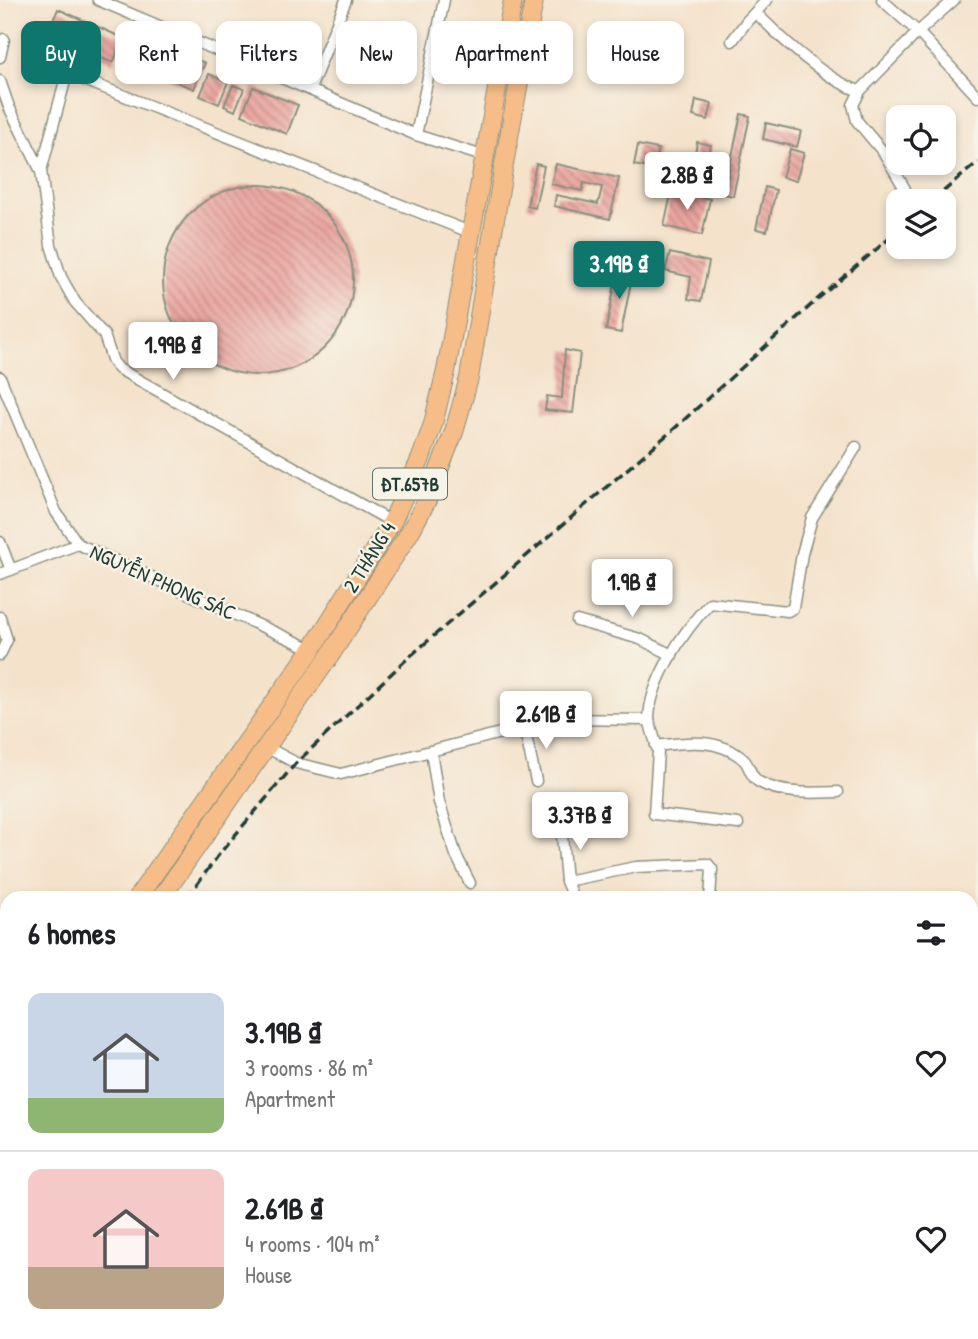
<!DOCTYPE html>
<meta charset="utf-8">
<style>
:root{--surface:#fff;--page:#f2f2f2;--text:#202124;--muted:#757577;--line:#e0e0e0;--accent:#0f766e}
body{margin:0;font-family:"Patrick Hand",sans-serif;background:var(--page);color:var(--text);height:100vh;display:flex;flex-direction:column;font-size:26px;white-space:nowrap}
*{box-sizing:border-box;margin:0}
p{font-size:23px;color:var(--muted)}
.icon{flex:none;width:38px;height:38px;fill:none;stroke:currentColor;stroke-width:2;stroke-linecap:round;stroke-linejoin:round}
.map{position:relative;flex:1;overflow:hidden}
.side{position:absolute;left:0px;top:891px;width:978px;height:450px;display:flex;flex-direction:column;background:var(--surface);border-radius:21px 21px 0 0;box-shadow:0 4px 10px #0003}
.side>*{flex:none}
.hud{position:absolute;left:21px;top:21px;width:936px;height:63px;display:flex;gap:14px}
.tools{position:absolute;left:886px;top:105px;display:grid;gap:14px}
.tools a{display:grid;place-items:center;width:70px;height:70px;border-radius:14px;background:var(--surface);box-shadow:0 4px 10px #0003;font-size:35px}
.price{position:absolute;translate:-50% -60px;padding:0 16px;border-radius:7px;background:#fff;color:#222;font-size:23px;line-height:46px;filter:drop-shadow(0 2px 4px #0008)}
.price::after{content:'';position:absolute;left:50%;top:42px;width:21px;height:16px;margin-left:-10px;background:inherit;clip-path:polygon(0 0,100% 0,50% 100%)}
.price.on{background:var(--accent);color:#fff}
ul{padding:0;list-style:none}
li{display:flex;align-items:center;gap:21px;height:175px;padding:0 28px}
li+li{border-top:2px solid var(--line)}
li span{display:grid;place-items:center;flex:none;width:196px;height:140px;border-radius:14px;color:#555}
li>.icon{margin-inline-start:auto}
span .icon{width:84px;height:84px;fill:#fffc;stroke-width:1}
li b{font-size:30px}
h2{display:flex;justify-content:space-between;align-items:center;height:84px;padding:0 28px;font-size:30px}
.pill{padding:0 24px;border-radius:14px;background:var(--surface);box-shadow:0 4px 10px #0003;font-size:24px;line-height:63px}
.pill.on{background:var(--accent);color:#fff}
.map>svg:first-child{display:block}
.forest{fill:url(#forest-firs);stroke:#4e724a;stroke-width:2}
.building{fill:url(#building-back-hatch)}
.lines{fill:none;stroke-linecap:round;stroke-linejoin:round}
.street-casing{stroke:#8a907f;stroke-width:13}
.primary-casing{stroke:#8a907f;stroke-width:20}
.street{stroke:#fff;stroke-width:10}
.primary{stroke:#f7bd88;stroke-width:18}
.rail{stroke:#1f3d34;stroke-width:3.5;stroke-dasharray:10 5;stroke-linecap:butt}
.labels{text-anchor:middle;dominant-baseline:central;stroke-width:5;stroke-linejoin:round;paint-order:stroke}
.shield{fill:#f7f3e8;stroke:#60746a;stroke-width:2}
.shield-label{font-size:19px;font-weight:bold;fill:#1f3d34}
.street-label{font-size:21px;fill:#1f3d34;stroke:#f7f3e8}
</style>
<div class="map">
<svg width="978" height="1339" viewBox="0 0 978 1339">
<defs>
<pattern id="forest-firs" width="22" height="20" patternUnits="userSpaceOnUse" patternTransform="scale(1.75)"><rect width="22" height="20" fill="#7ea75f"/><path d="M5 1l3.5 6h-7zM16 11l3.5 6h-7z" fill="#67894f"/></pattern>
<pattern id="building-back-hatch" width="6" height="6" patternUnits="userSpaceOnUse" patternTransform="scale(1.75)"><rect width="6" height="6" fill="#eba6a0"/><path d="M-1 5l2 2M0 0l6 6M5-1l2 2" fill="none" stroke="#be8883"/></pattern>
</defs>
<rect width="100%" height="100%" fill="#f7f3e8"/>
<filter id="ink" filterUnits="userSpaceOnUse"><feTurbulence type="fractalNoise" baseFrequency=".0143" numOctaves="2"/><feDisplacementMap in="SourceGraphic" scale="14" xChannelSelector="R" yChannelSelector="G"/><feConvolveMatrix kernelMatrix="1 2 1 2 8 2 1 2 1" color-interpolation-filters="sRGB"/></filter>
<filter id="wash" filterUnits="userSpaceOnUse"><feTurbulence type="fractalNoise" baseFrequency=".00686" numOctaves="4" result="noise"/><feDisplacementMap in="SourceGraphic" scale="28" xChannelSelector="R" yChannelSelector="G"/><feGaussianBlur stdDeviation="1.57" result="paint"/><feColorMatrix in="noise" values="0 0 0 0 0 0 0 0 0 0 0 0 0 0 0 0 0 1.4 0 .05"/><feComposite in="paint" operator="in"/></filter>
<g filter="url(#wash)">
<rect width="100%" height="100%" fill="#f4e2ca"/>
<path class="forest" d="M 139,1334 L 406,1334 L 407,1339 L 138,1339 Z"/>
<g id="blocks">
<g class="building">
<path d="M 58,9 L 123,38 L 113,63 L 47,34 Z"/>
<path d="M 140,36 L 205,63 L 194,89 L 129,63 Z"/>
<path d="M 209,74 L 228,82 L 219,104 L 200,96 Z"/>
<path d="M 233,85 L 244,89 L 235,111 L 224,106 Z"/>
<path d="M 253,87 L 298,105 L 287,134 L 242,115 Z"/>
<path d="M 696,100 L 712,104 L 708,120 L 693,116 Z"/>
<path d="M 741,114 L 750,116 L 733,196 L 724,194 Z"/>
<path d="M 766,123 L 801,131 L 797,147 L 763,139 Z"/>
<path d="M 697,142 L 711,145 L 708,162 L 694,159 Z"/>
<path d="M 638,145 L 658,149 L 654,169 L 634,165 Z"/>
<path d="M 790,149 L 804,153 L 796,181 L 782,177 Z"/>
<path d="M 536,164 L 544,166 L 535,208 L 527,206 Z"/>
<path d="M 556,164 L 619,178 L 610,219 L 554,206 L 556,195 L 598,204 L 602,187 L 584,183 L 582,191 L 551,184 Z"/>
<circle cx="258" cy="280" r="95"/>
<path d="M 765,187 L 776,190 L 767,231 L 756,229 Z"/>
<path d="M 672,190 L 710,199 L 702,235 L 664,226 Z"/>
<path d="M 670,253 L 709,262 L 701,301 L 688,299 L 691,277 L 665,271 Z"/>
<path d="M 618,268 L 633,272 L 621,333 L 606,330 Z"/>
<path d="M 565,350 L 580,353 L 573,413 L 545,410 L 547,396 L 562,398 Z"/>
</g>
</g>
</g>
<g filter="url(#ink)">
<use href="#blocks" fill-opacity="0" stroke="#8a907f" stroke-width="2"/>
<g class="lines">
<defs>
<g id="street">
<path d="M 98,0 L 416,135"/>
<path d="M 444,0 L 416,135 L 486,157"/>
<path d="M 882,0 L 918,32 L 978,97"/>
<path d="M 756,13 C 781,38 827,81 860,91"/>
<path d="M 732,41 L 747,21 L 767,0"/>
<path d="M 0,57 L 4,39"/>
<path d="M 0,81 L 9,107 L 41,171 L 51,245 L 61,277 L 75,302 L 104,335 L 113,362 L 119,369 L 392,522"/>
<path d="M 310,89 L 346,0"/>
<path d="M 41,171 L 65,81 L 69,77 L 74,76 L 472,233"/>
<path d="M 905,189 L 884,153 L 857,121 L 853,105 L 860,91 L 918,32 L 954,0"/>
<path d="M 0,377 L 56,512 L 78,544 L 312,649"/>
<path d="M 0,542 L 11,570"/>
<path d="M 0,574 L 78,544"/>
<path d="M 0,617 L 7,640 L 0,655"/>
<path d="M 577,621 L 640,639 L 672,655"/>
<path d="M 649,720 C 649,682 684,630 710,603 L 788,611 L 793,608 L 802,554 L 812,518 L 856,447"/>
<path d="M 524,727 L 536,781"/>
<path d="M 656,746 C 686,742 719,737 744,760 C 750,766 750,777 759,782 C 783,795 811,793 838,792"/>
<path d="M 266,747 L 296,763 L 341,774 L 555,719 L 649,720 L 658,751 L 654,814 L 738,824"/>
<path d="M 431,751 L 439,802 L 456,855 L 470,883"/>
<path d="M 560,813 L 566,881 L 573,898"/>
<path d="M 566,881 L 636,867 L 708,864 L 712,869 L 710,898"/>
<path d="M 718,1334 L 719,1339"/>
</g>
<g id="primary">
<path d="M 137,898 L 312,649 L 392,522 L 421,458 L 433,424 L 446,371 L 513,0"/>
<path d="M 161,898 L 329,657 L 410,532 L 427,500 L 454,432 L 469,378 L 504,164 L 534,0"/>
<path d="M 0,1094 L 7,1083"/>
<path d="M 0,1132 L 7,1122"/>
</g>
</defs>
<use href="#street" class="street-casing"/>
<use href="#primary" class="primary-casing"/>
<use href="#street" class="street"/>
<use href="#primary" class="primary"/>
<g class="rail">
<path d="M 932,201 L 978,162"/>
<path d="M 187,898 L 220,853 L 296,763 L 408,658 L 675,428 L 820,297 L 898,231"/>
<path d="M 0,1183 L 7,1172"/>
</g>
</g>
</g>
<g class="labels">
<rect class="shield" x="373" y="468.5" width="74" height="31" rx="5"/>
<g class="shield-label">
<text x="410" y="484">ĐT.657B</text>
</g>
<g class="street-label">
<text transform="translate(369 557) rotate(-58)">2 THÁNG 4</text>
<text transform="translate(163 582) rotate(24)">NGUYỄN PHONG SÁC</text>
</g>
</g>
</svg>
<div class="tools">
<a><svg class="icon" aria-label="locate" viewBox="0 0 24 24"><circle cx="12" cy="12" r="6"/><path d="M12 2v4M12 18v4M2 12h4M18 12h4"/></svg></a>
<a><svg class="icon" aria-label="layers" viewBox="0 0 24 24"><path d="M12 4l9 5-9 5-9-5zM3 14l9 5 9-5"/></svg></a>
</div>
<b class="price" style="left:687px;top:212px">2.8B ₫</b>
<b class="price on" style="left:619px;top:301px">3.19B ₫</b>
<b class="price" style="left:173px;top:382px">1.99B ₫</b>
<b class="price" style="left:632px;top:619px">1.9B ₫</b>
<b class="price" style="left:546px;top:751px">2.61B ₫</b>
<b class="price" style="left:580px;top:852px">3.37B ₫</b>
<div class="hud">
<a class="pill on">Buy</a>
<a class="pill">Rent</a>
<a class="pill">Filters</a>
<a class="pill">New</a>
<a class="pill">Apartment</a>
<a class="pill">House</a>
</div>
<section class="side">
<h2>6 homes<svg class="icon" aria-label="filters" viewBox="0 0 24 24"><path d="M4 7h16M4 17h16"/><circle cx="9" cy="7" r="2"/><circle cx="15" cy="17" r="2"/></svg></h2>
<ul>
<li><span style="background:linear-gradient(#c9d6e8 75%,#8fb573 0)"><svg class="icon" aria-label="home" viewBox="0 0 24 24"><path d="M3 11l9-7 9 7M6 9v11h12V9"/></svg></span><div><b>3.19B ₫</b><p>3 rooms · 86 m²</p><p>Apartment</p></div><svg class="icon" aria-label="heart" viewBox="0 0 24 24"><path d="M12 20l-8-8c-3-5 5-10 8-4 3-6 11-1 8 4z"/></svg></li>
<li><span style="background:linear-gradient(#f6c9c9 70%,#b9a48a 0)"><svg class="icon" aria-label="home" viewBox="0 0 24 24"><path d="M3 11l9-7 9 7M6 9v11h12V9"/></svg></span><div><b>2.61B ₫</b><p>4 rooms · 104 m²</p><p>House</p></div><svg class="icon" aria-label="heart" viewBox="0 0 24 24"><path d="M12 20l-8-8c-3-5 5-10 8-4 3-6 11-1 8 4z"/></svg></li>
</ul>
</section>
</div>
